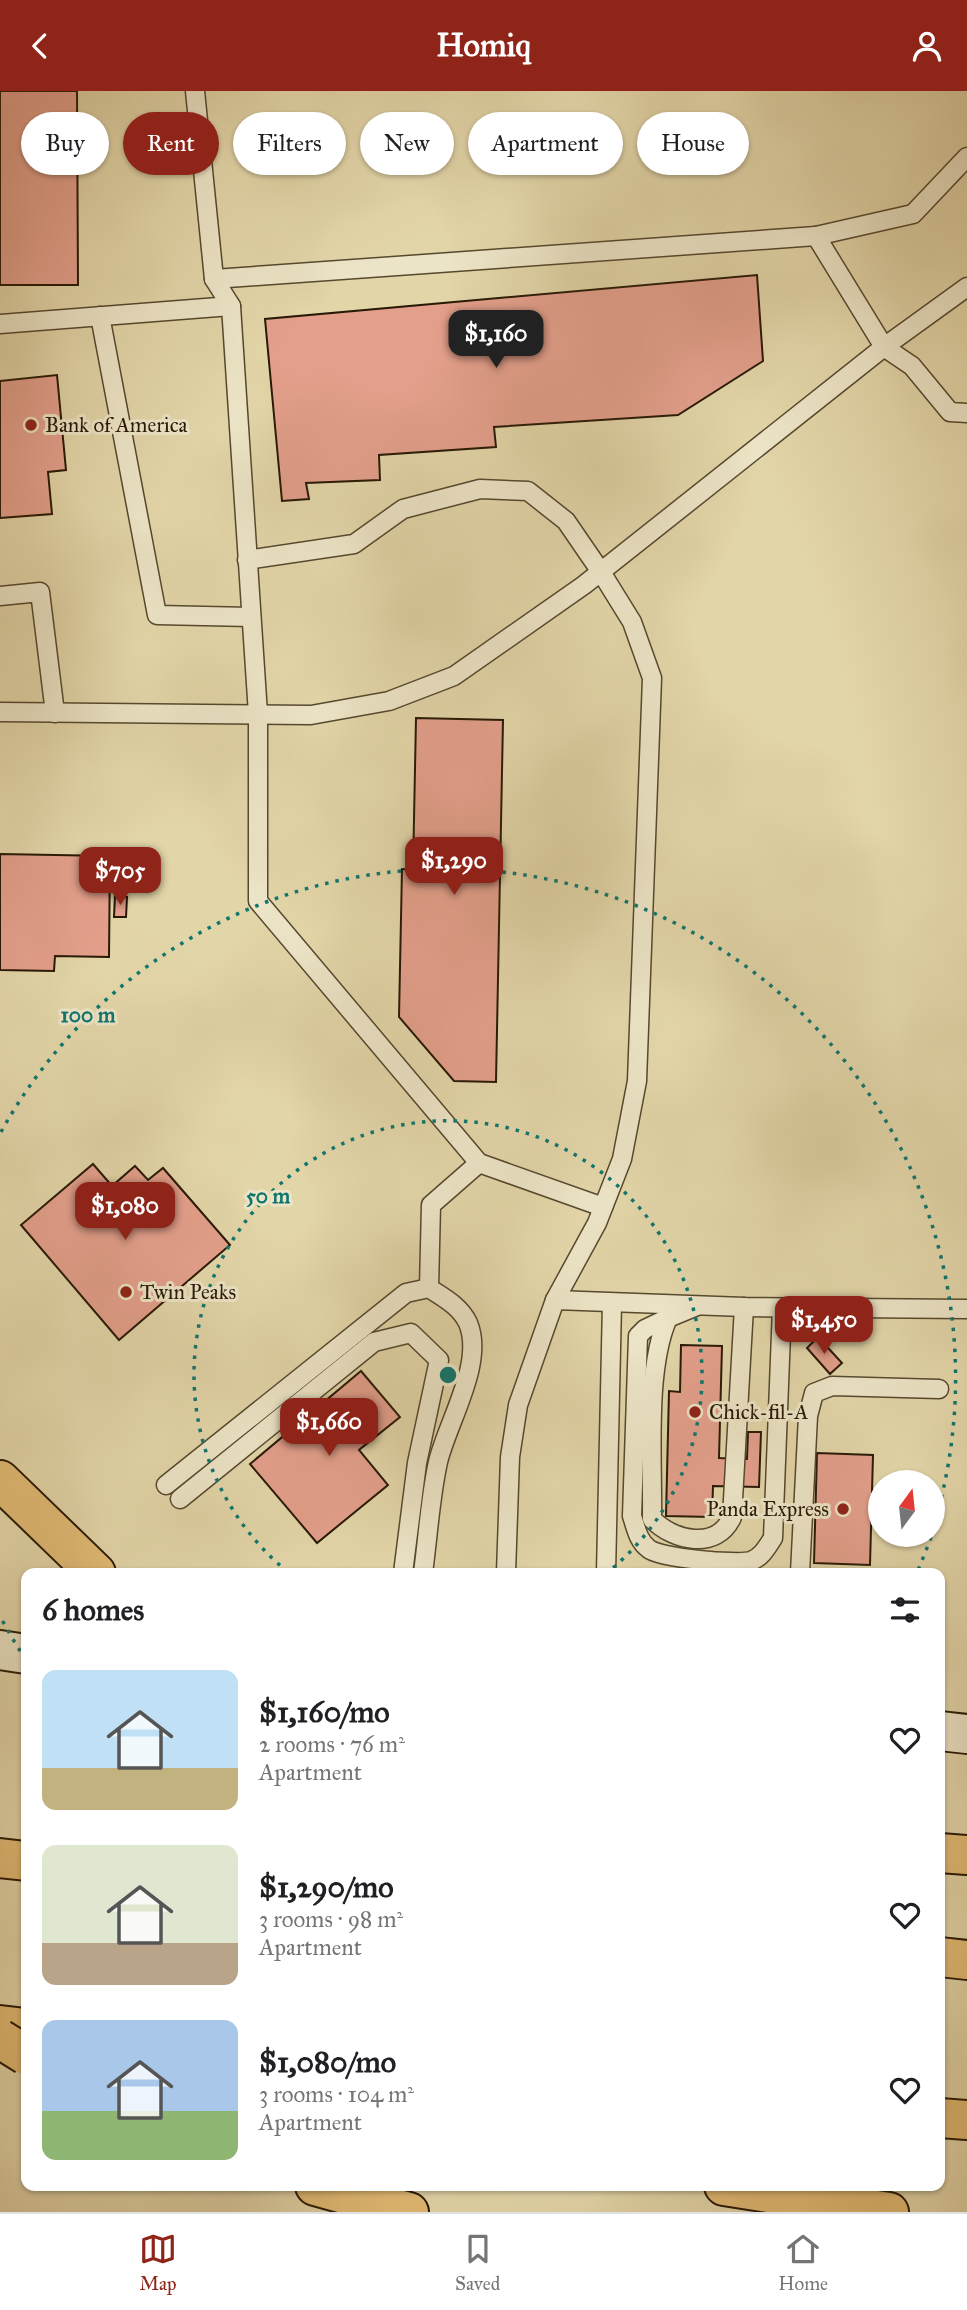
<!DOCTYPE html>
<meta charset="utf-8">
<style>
:root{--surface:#fff;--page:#f2f2f2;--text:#202124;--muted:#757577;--line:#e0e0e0;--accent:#8f2418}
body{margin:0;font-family:"IM FELL Great Primer",serif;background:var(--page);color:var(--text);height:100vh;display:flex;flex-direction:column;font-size:26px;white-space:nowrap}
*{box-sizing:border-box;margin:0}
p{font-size:23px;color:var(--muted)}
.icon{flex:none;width:38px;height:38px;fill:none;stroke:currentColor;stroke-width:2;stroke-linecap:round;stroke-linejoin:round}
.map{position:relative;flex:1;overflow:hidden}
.sheet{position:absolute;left:21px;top:1477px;width:924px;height:623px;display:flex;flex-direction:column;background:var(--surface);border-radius:14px;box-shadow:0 2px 5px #0004}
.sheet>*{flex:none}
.banner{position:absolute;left:21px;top:21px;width:926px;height:63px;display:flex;gap:14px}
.needle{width:46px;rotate:15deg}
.buttons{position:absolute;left:868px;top:1379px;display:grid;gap:14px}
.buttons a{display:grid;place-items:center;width:77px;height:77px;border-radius:50%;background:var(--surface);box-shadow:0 2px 5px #0004;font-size:35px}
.price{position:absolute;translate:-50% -60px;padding:0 16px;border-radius:14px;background:var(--accent);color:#fff;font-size:23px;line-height:46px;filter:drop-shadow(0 2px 4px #0008)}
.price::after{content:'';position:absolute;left:50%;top:42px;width:21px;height:16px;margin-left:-10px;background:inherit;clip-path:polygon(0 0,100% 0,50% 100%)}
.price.current{background:#222;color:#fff}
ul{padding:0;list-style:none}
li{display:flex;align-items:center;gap:21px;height:175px;padding:0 21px}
li span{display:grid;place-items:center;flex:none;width:196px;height:140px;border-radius:14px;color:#555}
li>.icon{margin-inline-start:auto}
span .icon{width:84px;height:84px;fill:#fffc;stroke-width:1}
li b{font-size:30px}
h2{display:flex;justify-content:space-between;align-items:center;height:84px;padding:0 21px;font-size:30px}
.chip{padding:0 24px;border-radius:32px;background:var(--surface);box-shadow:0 2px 5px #0004;font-size:24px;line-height:63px}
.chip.current{background:var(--accent);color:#fff}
header{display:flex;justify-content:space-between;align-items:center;height:91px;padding:0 21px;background:var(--accent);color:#fff;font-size:32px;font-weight:800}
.menu{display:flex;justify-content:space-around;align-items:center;height:98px;border-top:2px solid var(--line);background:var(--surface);font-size:19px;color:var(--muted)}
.menu a{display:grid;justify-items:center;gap:4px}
.menu .current{color:var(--accent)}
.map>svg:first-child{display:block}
.building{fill:#e39f8b;stroke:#281906;stroke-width:2}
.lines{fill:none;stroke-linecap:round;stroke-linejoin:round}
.lane-casing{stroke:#56482e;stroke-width:21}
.secondary-casing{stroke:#281906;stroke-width:42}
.highway-casing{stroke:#281906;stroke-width:42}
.lane{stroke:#ece4c6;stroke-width:18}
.secondary{stroke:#ece4c6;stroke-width:38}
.highway{stroke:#e1ba74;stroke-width:38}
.highway-bridge-casing{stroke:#281906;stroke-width:42;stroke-linecap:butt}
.highway-bridge{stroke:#e1ba74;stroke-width:38}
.ring{fill:none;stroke:#0f766e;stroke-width:3.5;stroke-dasharray:3.5 7}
.poi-dot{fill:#8f2418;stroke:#ece4c6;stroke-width:2.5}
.labels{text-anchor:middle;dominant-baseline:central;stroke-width:6;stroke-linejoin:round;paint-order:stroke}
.poi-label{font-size:21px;fill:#281906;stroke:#ece4c6;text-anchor:start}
.centre{fill:#0f766e;stroke:#ece4c6;stroke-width:3.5}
.ring-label{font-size:21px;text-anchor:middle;font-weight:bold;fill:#0f766e;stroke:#ece4c6;stroke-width:6;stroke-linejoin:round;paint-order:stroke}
</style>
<header><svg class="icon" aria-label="back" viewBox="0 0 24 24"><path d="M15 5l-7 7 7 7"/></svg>Homiq<svg class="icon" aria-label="person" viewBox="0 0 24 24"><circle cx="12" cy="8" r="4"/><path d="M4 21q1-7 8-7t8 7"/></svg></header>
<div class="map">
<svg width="967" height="2121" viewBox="0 0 967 2121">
<rect width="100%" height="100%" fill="#e2d5a8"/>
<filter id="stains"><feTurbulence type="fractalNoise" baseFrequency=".00286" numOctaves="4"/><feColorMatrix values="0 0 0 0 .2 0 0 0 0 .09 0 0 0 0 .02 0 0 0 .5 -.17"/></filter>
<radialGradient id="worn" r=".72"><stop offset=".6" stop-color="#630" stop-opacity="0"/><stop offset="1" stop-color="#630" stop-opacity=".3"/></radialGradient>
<g class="building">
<path d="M 0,0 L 77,0 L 78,194 L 0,194 Z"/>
<path d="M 757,184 L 763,270 L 678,324 L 494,336 L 496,356 L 379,364 L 380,389 L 306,392 L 309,408 L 282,410 L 265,228 Z"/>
<path d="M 57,284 L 66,379 L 48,381 L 52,423 L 0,427 L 0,290 Z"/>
<path d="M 416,627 L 503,629 L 496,991 L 454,990 L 399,926 L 402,778 L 413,779 Z"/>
<path d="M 0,763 L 110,765 L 109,866 L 55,865 L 54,880 L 0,879 Z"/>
<path d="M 115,805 L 127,806 L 126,826 L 114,826 Z"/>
<path d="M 93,1073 L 112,1095 L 135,1075 L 148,1089 L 163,1077 L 230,1154 L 119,1249 L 21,1134 Z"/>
<path d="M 818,1246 L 842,1272 L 830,1283 L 807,1257 Z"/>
<path d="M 681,1254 L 722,1255 L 719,1367 L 747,1368 L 748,1341 L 761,1341 L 759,1396 L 713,1395 L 712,1426 L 666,1425 L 669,1300 L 680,1301 Z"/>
<path d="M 361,1280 L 400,1326 L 359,1359 L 388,1394 L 317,1452 L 250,1373 Z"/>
<path d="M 817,1362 L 873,1364 L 870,1474 L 814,1472 Z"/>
</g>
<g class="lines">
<defs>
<g id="lane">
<path d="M 195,0 L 214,188 L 231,215 L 258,623 L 258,810 L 479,1072 L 603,1116"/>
<path d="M 816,145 L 913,123 L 967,66"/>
<path d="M 214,188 L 816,145 L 884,256 L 912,275 L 950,321 L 967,322"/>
<path d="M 100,225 L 157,524 L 251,526"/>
<path d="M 0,233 L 231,215"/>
<path d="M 247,469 L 354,453 L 403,418 L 480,398 L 528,400 L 566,430 L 601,481 L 632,531 L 652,587 L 637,990 L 622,1068 L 597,1132 L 555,1209 L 518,1314 L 510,1366 L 506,1482"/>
<path d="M 0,505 L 40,501 L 55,622"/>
<path d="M 0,621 L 311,624 L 389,610 L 454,585 L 584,494 L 884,256 L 967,196"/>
<path d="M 429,1197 L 431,1114 L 479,1072"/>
<path d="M 555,1209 L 744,1216 L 967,1218"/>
<path d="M 697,1215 L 668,1227 C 645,1278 653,1370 652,1428 C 673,1450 717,1460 732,1426 L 744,1216"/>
<path d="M 668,1227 L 645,1238 L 638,1245 L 632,1425 C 636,1437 638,1450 649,1458 C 660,1467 737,1474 751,1470 C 762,1466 767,1456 773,1447 L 782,1217"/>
<path d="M 166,1394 L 406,1202 L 429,1197 C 444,1207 460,1215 468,1232 C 485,1272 447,1332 438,1371 C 430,1407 428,1446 423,1482"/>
<path d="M 180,1408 L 374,1251 L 411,1242 L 439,1269 L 417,1372 L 403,1482"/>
<path d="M 606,1482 L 612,1212"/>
<path d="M 800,1482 L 808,1325 L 814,1302 L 832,1295 L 939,1298"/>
</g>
<g id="secondary">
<path d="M 0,1559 L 26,1563"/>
<path d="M 940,1640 L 967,1643"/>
</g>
<g id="highway">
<path d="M 0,1389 L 96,1482"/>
<path d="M 940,1762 L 967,1764"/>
<path d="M 0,1767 L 26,1770"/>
<path d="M 940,1866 L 967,1869"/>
<path d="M 0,1934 L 26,1937"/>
<path d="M 940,2027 L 967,2029"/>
<path d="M 315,2095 L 409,2121"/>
<path d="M 724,2095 L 889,2121"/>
</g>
</defs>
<use href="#lane" class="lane-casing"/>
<use href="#secondary" class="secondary-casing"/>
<use href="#highway" class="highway-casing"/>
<use href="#lane" class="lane"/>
<use href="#secondary" class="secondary"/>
<use href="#highway" class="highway"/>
<defs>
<path id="highway-bridge" d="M 0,1948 L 26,1964"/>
</defs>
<use href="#highway-bridge" class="highway-bridge-casing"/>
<use href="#highway-bridge" class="highway-bridge"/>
</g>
<g class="ring">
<path d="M288 1481A254 254 0 1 1 608 1481"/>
<path d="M931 1446A509 509 0 0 1 918 1479M26 1569A509 509 0 0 1 1 1527M1 1041A509 509 0 0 1 933 1437"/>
</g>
<g class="poi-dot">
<circle cx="31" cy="334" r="7"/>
<circle cx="126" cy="1201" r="7"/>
<circle cx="695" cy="1321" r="7"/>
<circle cx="843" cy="1418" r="7"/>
</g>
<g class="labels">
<g class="poi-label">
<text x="45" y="334">Bank of America</text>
<text x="140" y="1201">Twin Peaks</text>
<text x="709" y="1321">Chick-fil-A</text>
<text x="829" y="1418" text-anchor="end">Panda Express</text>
</g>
</g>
<circle cx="448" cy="1284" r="10" class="centre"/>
<g class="ring-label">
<text x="88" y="931">100 m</text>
<text x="268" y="1112">50 m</text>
</g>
<rect width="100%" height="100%" filter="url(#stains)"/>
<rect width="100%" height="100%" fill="url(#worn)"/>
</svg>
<div class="buttons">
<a><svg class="needle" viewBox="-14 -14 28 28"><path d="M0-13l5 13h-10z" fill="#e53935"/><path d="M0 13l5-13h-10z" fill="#757577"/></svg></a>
</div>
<b class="price current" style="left:496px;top:279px">$1,160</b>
<b class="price" style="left:454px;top:806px">$1,290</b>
<b class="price" style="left:120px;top:816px">$705</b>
<b class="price" style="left:125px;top:1151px">$1,080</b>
<b class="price" style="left:824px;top:1265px">$1,450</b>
<b class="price" style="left:329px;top:1367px">$1,660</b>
<div class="banner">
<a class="chip">Buy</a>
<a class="chip current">Rent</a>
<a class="chip">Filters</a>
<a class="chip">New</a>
<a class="chip">Apartment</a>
<a class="chip">House</a>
</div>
<section class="sheet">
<h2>6 homes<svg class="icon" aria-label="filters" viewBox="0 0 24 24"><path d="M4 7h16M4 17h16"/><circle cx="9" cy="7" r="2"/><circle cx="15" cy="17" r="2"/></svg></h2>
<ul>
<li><span style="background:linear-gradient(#bfe0f5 70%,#c2b280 0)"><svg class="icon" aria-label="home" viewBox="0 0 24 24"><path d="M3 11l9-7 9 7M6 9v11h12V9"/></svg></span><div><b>$1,160/mo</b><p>2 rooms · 76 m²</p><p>Apartment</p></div><svg class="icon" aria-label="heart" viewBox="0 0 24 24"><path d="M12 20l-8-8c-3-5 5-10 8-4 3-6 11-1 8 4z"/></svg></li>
<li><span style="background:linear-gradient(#dfe7d0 70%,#b9a48a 0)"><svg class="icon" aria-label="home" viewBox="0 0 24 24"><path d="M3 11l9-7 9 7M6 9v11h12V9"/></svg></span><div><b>$1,290/mo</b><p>3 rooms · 98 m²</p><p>Apartment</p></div><svg class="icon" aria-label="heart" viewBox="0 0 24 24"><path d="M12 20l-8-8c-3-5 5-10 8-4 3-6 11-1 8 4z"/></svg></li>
<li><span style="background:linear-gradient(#a9c7e8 65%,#8fb573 0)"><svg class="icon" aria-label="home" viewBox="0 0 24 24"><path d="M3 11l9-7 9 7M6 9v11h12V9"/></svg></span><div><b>$1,080/mo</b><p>3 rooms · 104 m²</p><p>Apartment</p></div><svg class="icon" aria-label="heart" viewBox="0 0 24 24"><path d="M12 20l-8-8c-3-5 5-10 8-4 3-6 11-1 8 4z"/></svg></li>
</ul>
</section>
</div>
<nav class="menu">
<a class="current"><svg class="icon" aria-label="map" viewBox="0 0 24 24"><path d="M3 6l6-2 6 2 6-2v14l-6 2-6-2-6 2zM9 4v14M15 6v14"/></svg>Map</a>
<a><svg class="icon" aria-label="saved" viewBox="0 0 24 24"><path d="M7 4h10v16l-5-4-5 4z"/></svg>Saved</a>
<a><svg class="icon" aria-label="home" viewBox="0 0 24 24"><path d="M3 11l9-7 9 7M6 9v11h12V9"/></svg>Home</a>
</nav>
